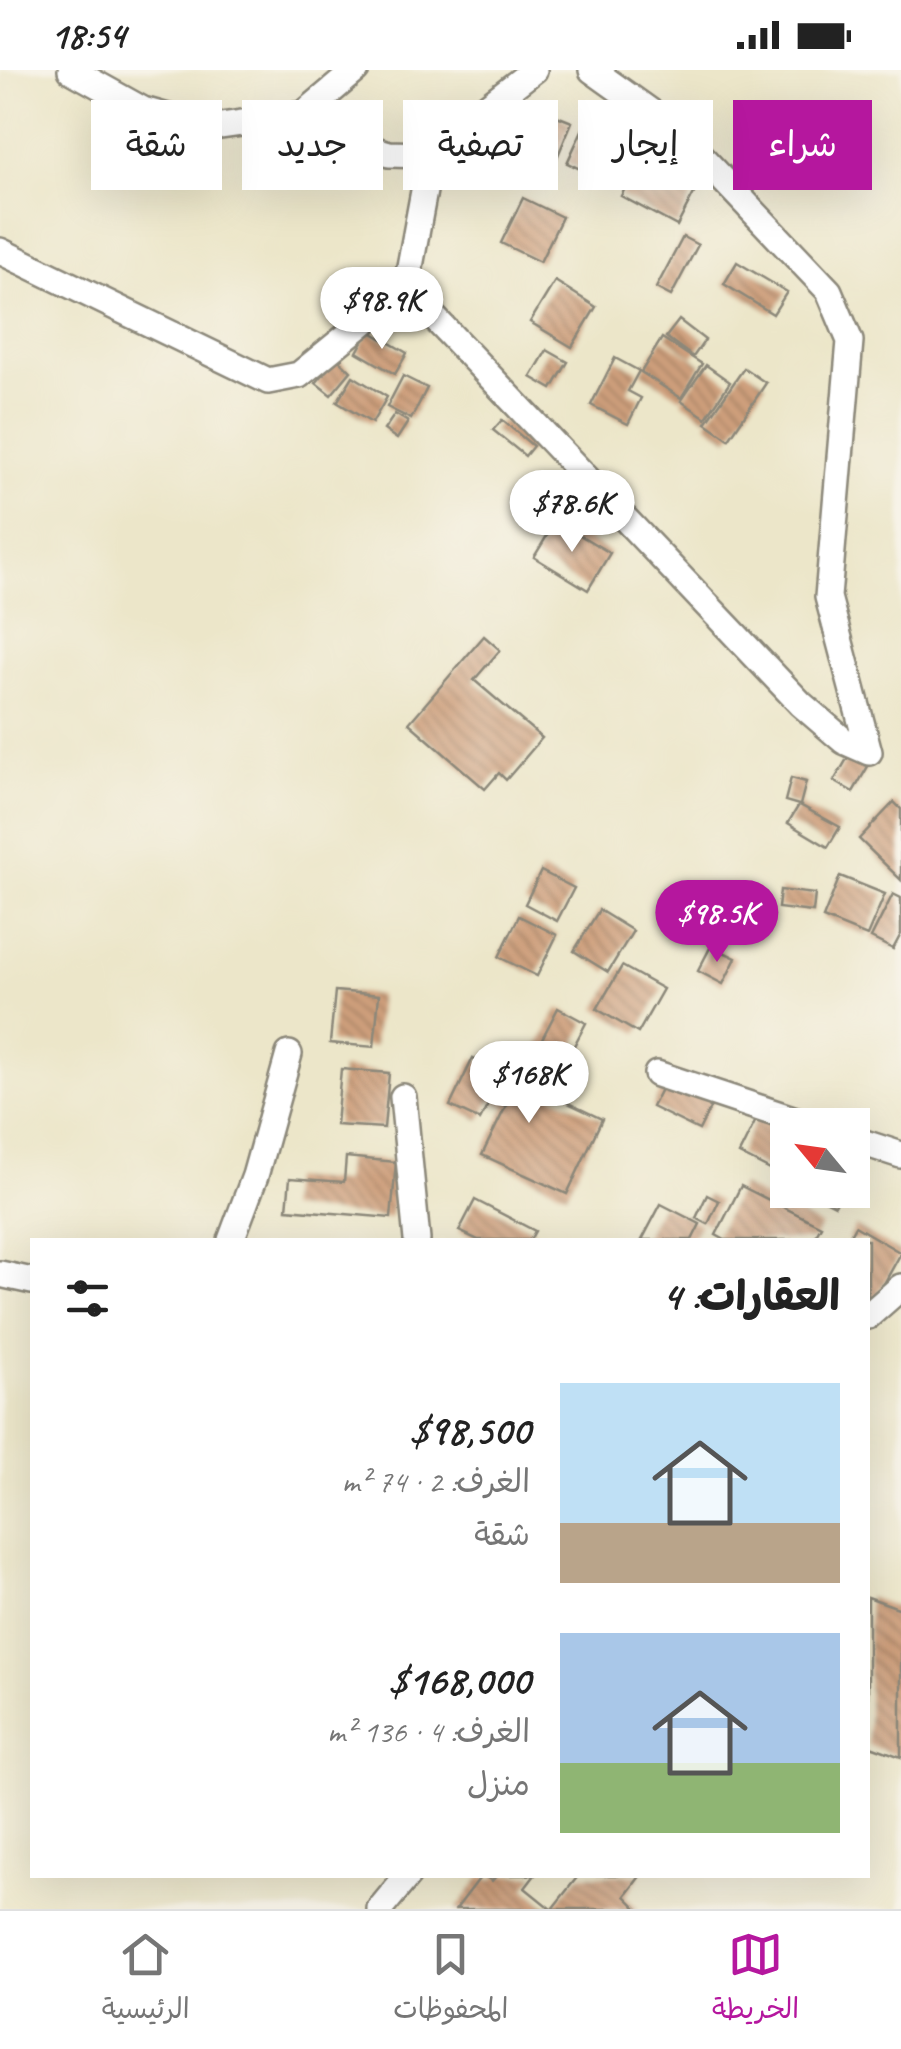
<!DOCTYPE html>
<html lang="ar">
<meta charset="utf-8">
<style>
:root{--surface:#fff;--page:#f2f2f2;--text:#222;--muted:#767676;--line:#e0e0e0;--accent:#b5179e}
body{margin:0;font-family:Caveat,"Playpen Sans Arabic",sans-serif;background:var(--page);color:var(--text);direction:rtl;height:100vh;display:flex;flex-direction:column;font-size:38px;white-space:nowrap}
*{box-sizing:border-box;margin:0}
p{font-size:32px;color:var(--muted)}
.icon{flex:none;width:55px;height:55px;fill:none;stroke:currentColor;stroke-width:2;stroke-linecap:round;stroke-linejoin:round}
.map{position:relative;flex:1;overflow:hidden;direction:ltr}
.sheet{position:absolute;left:30px;top:1168px;width:840px;height:640px;display:flex;flex-direction:column;background:var(--surface);border-radius:0px;box-shadow:0 10px 40px #0002;direction:rtl}
.sheet>*{flex:none}
.hud{position:absolute;left:30px;top:30px;width:842px;height:90px;direction:rtl;display:flex;gap:20px}
.needle{width:65px;rotate:299deg}
.fabs{position:absolute;left:770px;top:1038px;display:grid;gap:20px}
.fabs a{display:grid;place-items:center;width:100px;height:100px;border-radius:0px;background:var(--surface);box-shadow:0 10px 40px #0002;font-size:50px}
.price{position:absolute;translate:-50% -85px;padding:0 22px;border-radius:35px;background:#fff;color:#222;font-size:32px;line-height:65px;filter:drop-shadow(0 2px 5px #0008)}
.price::after{content:'';position:absolute;left:50%;top:60px;width:30px;height:22px;margin-left:-15px;background:inherit;clip-path:polygon(0 0,100% 0,50% 100%)}
.price.on{background:var(--accent);color:#fff}
ul{padding:0;list-style:none}
li{display:flex;align-items:center;gap:30px;height:250px;padding:0 30px}
li span{display:grid;place-items:center;flex:none;width:280px;height:200px;border-radius:0px;color:#555}
li>.icon{margin-inline-start:auto}
span .icon{width:120px;height:120px;fill:#fffc;stroke-width:1}
li b{font-size:42px}
h2{display:flex;justify-content:space-between;align-items:center;height:120px;padding:0 30px;font-size:42px}
.chip{padding:0 35px;border-radius:0px;background:var(--surface);box-shadow:0 10px 40px #0002;font-size:35px;line-height:90px}
.chip.on{background:var(--accent);color:#fff}
.status{display:flex;justify-content:space-between;align-items:center;height:70px;padding:0 50px;background:var(--surface);direction:ltr}
.status svg{height:28px;fill:currentColor}
.tab-bar{display:flex;justify-content:space-around;align-items:center;height:140px;border-top:2px solid var(--line);background:var(--surface);font-size:28px;color:var(--muted)}
.tab-bar a{display:grid;justify-items:center;gap:5px}
.tab-bar .on{color:var(--accent)}
.map>svg:first-child{display:block}
.building{fill:url(#building-back-hatch)}
.lines{fill:none;stroke-linecap:round;stroke-linejoin:round}
.minor-casing{stroke:#8c887a;stroke-width:30}
.minor{stroke:#fff;stroke-width:25}
</style>
<div class="status"><b>18:54</b><svg viewBox="0 0 49 12"><path d="M0 12V9h3v3zM5 12V6h3v6zM10 12V3h3v9zM15 12V0h3v12zM26 1h20v11H26zM47 4h2v5h-2z"/></svg></div>
<div class="map">
<svg width="901" height="1839" viewBox="0 0 901 1839">
<defs>
<pattern id="building-back-hatch" width="6" height="6" patternUnits="userSpaceOnUse" patternTransform="scale(2.5)"><rect width="6" height="6" fill="#ce9f7b"/><path d="M-1 5l2 2M0 0l6 6M5-1l2 2" fill="none" stroke="#a78265"/></pattern>
</defs>
<rect width="100%" height="100%" fill="#f7f3e8"/>
<filter id="ink" filterUnits="userSpaceOnUse"><feTurbulence type="fractalNoise" baseFrequency=".01" numOctaves="2"/><feDisplacementMap in="SourceGraphic" scale="20" xChannelSelector="R" yChannelSelector="G"/><feConvolveMatrix kernelMatrix="1 2 1 2 8 2 1 2 1" color-interpolation-filters="sRGB"/></filter>
<filter id="wash" filterUnits="userSpaceOnUse"><feTurbulence type="fractalNoise" baseFrequency=".0048" numOctaves="4" result="noise"/><feDisplacementMap in="SourceGraphic" scale="40" xChannelSelector="R" yChannelSelector="G"/><feGaussianBlur stdDeviation="2.25" result="paint"/><feColorMatrix in="noise" values="0 0 0 0 0 0 0 0 0 0 0 0 0 0 0 0 0 1.4 0 .05"/><feComposite in="paint" operator="in"/></filter>
<g filter="url(#wash)">
<rect width="100%" height="100%" fill="#ece6c9"/>
<g id="blocks">
<g class="building">
<path d="M 529,35 L 572,52 L 554,95 L 511,78 Z"/>
<path d="M 585,54 L 633,77 L 615,115 L 567,93 Z"/>
<path d="M 647,77 L 703,106 L 677,156 L 621,126 Z"/>
<path d="M 523,128 L 562,147 L 540,192 L 501,173 Z"/>
<path d="M 683,167 L 698,175 L 671,226 L 656,218 Z"/>
<path d="M 737,192 L 787,222 L 773,244 L 724,214 Z"/>
<path d="M 555,211 L 596,237 L 572,277 L 530,252 Z"/>
<path d="M 679,250 L 705,270 L 693,287 L 666,267 Z"/>
<path d="M 369,261 L 407,283 L 395,304 L 357,282 Z"/>
<path d="M 662,268 L 702,294 L 681,328 L 641,302 Z"/>
<path d="M 547,280 L 568,292 L 552,319 L 531,307 Z"/>
<path d="M 337,288 L 351,301 L 331,325 L 316,313 Z"/>
<path d="M 615,288 L 639,301 L 628,321 L 641,328 L 628,354 L 591,335 Z"/>
<path d="M 706,295 L 730,312 L 706,348 L 681,331 Z"/>
<path d="M 744,298 L 766,313 L 729,369 L 706,353 Z"/>
<path d="M 353,306 L 387,327 L 372,353 L 337,332 Z"/>
<path d="M 403,306 L 427,318 L 411,349 L 387,337 Z"/>
<path d="M 395,344 L 408,352 L 397,369 L 384,360 Z"/>
<path d="M 502,350 L 533,376 L 525,386 L 493,360 Z"/>
<path d="M 556,451 L 610,483 L 588,520 L 534,487 Z"/>
<path d="M 484,566 L 500,580 L 474,610 L 542,668 L 506,710 L 499,703 L 485,719 L 409,653 Z"/>
<path d="M 851,682 L 870,693 L 853,722 L 834,711 Z"/>
<path d="M 791,708 L 806,712 L 800,735 L 840,757 L 828,777 L 788,753 L 799,735 L 785,731 Z"/>
<path d="M 894,732 L 901,739 L 901,810 L 859,769 Z"/>
<path d="M 541,801 L 574,818 L 557,851 L 525,834 Z"/>
<path d="M 840,806 L 885,824 L 867,866 L 823,848 Z"/>
<path d="M 780,820 L 815,824 L 813,842 L 778,838 Z"/>
<path d="M 893,824 L 901,828 L 901,864 L 893,879 L 871,868 Z"/>
<path d="M 599,840 L 633,861 L 608,902 L 574,881 Z"/>
<path d="M 519,846 L 557,865 L 537,906 L 499,887 Z"/>
<path d="M 711,876 L 736,888 L 723,914 L 698,901 Z"/>
<path d="M 622,896 L 663,919 L 638,963 L 597,939 Z"/>
<path d="M 335,921 L 379,925 L 374,977 L 330,973 Z"/>
<path d="M 558,938 L 586,953 L 559,1004 L 531,990 Z"/>
<path d="M 473,988 L 602,1049 L 567,1124 L 482,1085 L 506,1036 L 491,1029 L 480,1050 L 450,1036 Z"/>
<path d="M 341,999 L 389,1003 L 384,1058 L 336,1055 Z"/>
<path d="M 670,1001 L 717,1024 L 699,1060 L 652,1037 Z"/>
<path d="M 768,1026 L 819,1052 L 788,1055 L 788,1109 L 739,1084 Z"/>
<path d="M 346,1087 L 396,1092 L 391,1148 L 287,1139 L 290,1108 L 344,1112 Z"/>
<path d="M 741,1116 L 821,1156 L 813,1170 L 725,1170 L 716,1165 Z"/>
<path d="M 805,1120 L 843,1120 L 835,1135 Z"/>
<path d="M 707,1125 L 719,1131 L 708,1154 L 696,1148 Z"/>
<path d="M 475,1130 L 535,1161 L 530,1170 L 478,1170 L 459,1161 Z"/>
<path d="M 661,1134 L 700,1154 L 692,1170 L 642,1170 Z"/>
<path d="M 855,1156 L 901,1183 L 875,1230 L 868,1225 L 868,1170 L 847,1170 Z"/>
<path d="M 868,1527 L 901,1539 L 901,1687 L 868,1675 Z"/>
<path d="M 482,1805 L 492,1811 L 497,1805 L 535,1805 L 525,1818 L 551,1839 L 456,1839 Z"/>
<path d="M 579,1805 L 641,1805 L 625,1826 L 638,1839 L 552,1839 Z"/>
</g>
</g>
</g>
<g filter="url(#ink)">
<use href="#blocks" fill-opacity="0" stroke="#8c887a" stroke-width="2.5"/>
<g class="lines">
<defs>
<g id="minor">
<path d="M 71,0 L 143,40 L 207,58 L 304,44 L 356,0"/>
<path d="M 304,44 L 323,65 L 389,84 L 424,85 L 534,0"/>
<path d="M 0,181 L 268,311 L 299,305 L 406,218 L 424,121 L 424,85"/>
<path d="M 406,218 L 801,634 L 844,671 L 869,682 L 828,527 L 850,271 L 829,221 L 676,60 L 592,0"/>
<path d="M 657,1004 L 811,1055"/>
<path d="M 403,1027 L 417,1170"/>
<path d="M 852,1069 L 901,1085"/>
<path d="M 231,1170 L 255,1106 L 289,984"/>
<path d="M 0,1204 L 32,1211"/>
<path d="M 868,1246 L 901,1217"/>
<path d="M 380,1839 L 408,1805"/>
</g>
</defs>
<use href="#minor" class="minor-casing"/>
<use href="#minor" class="minor"/>
</g>
</g>
</svg>
<div class="fabs">
<a><svg class="needle" viewBox="-14 -14 28 28"><path d="M0-13l5 13h-10z" fill="#e53935"/><path d="M0 13l5-13h-10z" fill="#767676"/></svg></a>
</div>
<b class="price" style="left:382px;top:282px">$98.9K</b>
<b class="price" style="left:572px;top:485px">$78.6K</b>
<b class="price on" style="left:717px;top:895px">$98.5K</b>
<b class="price" style="left:529px;top:1056px">$168K</b>
<div class="hud">
<a class="chip on">شراء</a>
<a class="chip">إيجار</a>
<a class="chip">تصفية</a>
<a class="chip">جديد</a>
<a class="chip">شقة</a>
</div>
<section class="sheet">
<h2>العقارات: 4<svg class="icon" aria-label="filters" viewBox="0 0 24 24"><path d="M4 7h16M4 17h16"/><circle cx="9" cy="7" r="2"/><circle cx="15" cy="17" r="2"/></svg></h2>
<ul>
<li><span style="background:linear-gradient(#bfe0f5 70%,#b9a48a 0)"><svg class="icon" aria-label="home" viewBox="0 0 24 24"><path d="M3 11l9-7 9 7M6 9v11h12V9"/></svg></span><div><b>$98,500</b><p>الغرف: 2 · 74 m²</p><p>شقة</p></div></li>
<li><span style="background:linear-gradient(#a9c7e8 65%,#8fb573 0)"><svg class="icon" aria-label="home" viewBox="0 0 24 24"><path d="M3 11l9-7 9 7M6 9v11h12V9"/></svg></span><div><b>$168,000</b><p>الغرف: 4 · 136 m²</p><p>منزل</p></div></li>
</ul>
</section>
</div>
<nav class="tab-bar">
<a class="on"><svg class="icon" aria-label="map" viewBox="0 0 24 24"><path d="M3 6l6-2 6 2 6-2v14l-6 2-6-2-6 2zM9 4v14M15 6v14"/></svg>الخريطة</a>
<a><svg class="icon" aria-label="saved" viewBox="0 0 24 24"><path d="M7 4h10v16l-5-4-5 4z"/></svg>المحفوظات</a>
<a><svg class="icon" aria-label="home" viewBox="0 0 24 24"><path d="M3 11l9-7 9 7M6 9v11h12V9"/></svg>الرئيسية</a>
</nav>
